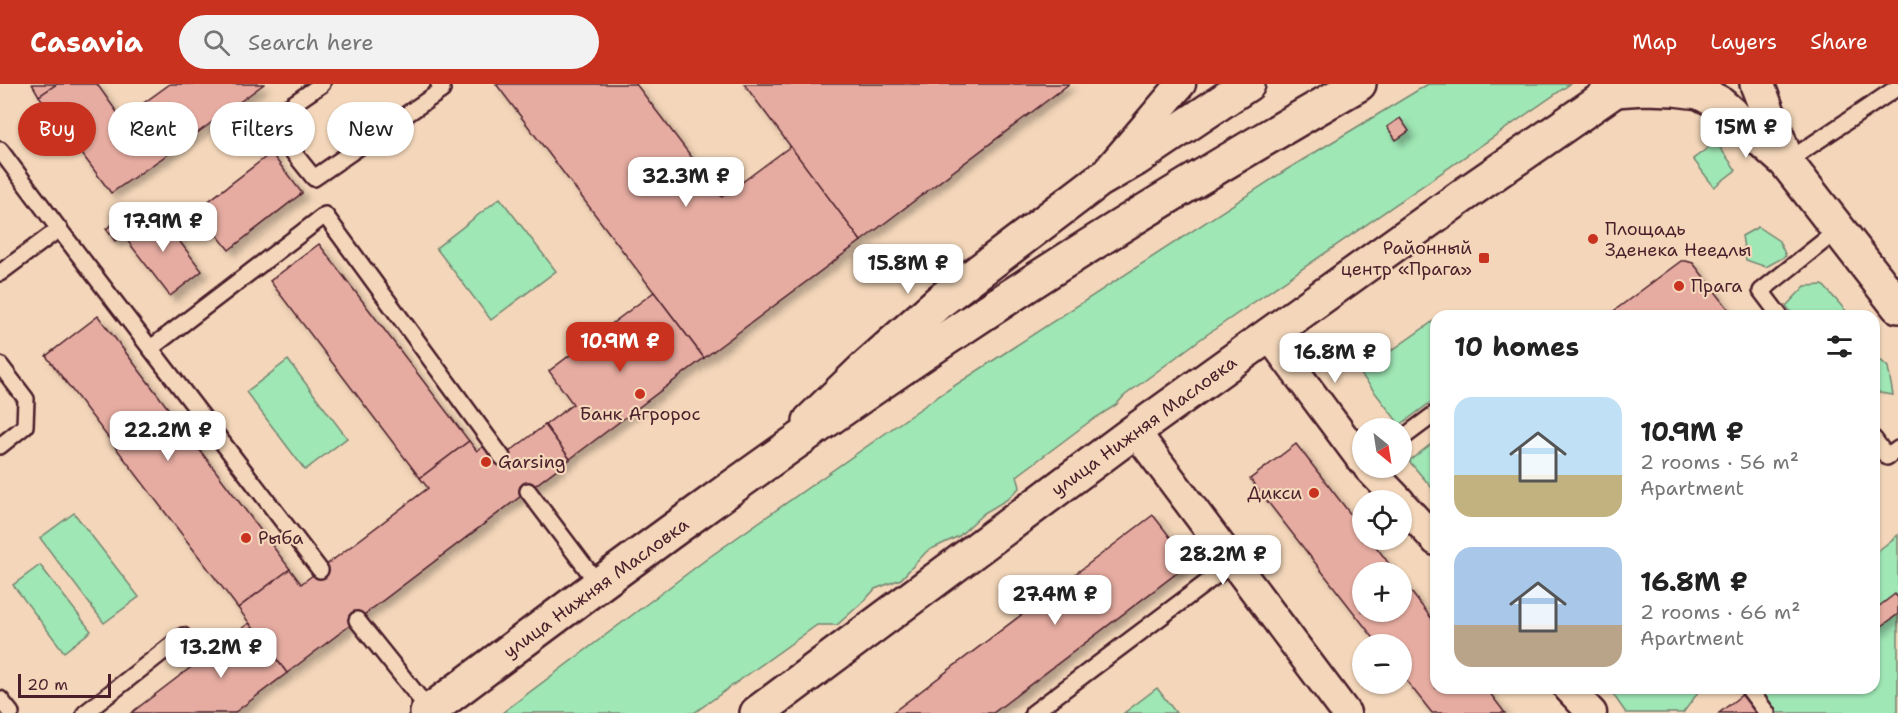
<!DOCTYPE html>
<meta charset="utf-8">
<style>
:root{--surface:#fff;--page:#f2f2f2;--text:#222;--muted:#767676;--accent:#c8321e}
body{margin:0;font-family:"Shantell Sans",sans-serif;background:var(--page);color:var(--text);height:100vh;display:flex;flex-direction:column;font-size:22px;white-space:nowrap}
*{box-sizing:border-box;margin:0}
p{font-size:20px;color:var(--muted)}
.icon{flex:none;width:33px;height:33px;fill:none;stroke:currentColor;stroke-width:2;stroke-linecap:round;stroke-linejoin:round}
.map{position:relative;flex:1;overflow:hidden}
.details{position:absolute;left:1430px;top:226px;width:450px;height:384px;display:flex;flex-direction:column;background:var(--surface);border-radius:18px;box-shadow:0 2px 4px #0004}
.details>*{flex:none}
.top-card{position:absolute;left:18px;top:18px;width:570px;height:54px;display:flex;gap:12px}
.needle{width:39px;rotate:150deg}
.tools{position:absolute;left:1352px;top:334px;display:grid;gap:12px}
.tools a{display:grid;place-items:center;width:60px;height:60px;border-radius:50%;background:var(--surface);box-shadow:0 2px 4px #0004;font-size:30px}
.scale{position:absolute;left:18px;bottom:15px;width:93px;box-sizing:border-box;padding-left:6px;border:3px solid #4a1f2b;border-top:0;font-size:16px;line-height:21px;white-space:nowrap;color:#4a1f2b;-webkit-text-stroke:4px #f4d7ba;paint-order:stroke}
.price{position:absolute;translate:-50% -51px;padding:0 14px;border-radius:12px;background:#fff;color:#222;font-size:20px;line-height:39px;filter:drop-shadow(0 2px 3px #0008)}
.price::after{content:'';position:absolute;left:50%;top:36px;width:18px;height:14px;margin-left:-9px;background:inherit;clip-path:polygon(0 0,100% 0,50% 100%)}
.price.current{background:var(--accent);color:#fff}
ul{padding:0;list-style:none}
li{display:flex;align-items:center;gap:18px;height:150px;padding:0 24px}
li span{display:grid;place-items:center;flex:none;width:168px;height:120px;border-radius:18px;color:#555}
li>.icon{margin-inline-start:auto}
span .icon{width:72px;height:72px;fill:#fffc;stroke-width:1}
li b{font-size:26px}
h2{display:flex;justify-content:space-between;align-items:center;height:72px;padding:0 24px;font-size:26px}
.chip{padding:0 21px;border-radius:27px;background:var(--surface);box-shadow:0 2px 4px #0004;font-size:21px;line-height:54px}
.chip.current{background:var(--accent);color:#fff}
header{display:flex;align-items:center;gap:36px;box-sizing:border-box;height:84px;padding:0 30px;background:var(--accent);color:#fff}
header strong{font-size:28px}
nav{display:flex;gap:33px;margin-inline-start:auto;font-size:21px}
.search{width:420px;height:54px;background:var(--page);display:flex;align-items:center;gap:15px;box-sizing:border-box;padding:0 21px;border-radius:33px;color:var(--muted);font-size:22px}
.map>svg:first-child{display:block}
.green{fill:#9fe7b5;stroke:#748370;stroke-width:1.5}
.building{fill:#e6aca1;stroke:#4a1f2b;stroke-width:1.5;filter:url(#shadow)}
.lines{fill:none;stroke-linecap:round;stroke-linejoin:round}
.service-casing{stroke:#4a1f2b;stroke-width:20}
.minor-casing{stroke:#4a1f2b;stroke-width:33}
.tertiary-casing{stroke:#4a1f2b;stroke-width:38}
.secondary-casing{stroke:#4a1f2b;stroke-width:38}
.primary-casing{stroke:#4a1f2b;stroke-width:38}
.service{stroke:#f4d7ba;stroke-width:15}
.minor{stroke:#f4d7ba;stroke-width:28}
.tertiary{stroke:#f4d7ba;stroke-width:33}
.secondary{stroke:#f4d7ba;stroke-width:33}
.primary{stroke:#f4d7ba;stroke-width:33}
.poi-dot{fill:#c8321e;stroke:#f4d7ba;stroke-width:2}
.labels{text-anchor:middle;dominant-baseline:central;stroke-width:4.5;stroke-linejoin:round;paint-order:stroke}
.poi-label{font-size:18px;fill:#4a1f2b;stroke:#f4d7ba;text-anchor:start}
.street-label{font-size:18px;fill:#4a1f2b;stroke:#f4d7ba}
</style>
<header>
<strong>Casavia</strong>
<div class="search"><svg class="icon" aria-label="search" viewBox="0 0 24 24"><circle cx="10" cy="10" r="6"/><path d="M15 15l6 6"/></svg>Search here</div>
<nav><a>Map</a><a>Layers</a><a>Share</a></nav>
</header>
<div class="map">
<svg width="1898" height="629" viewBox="0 0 1898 629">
<defs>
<filter id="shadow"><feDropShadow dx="5.5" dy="5.5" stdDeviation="3" flood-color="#0004"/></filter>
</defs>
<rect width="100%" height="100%" fill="#f4d7ba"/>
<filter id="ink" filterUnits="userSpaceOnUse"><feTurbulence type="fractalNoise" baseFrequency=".0167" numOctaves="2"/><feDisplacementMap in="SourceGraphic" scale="12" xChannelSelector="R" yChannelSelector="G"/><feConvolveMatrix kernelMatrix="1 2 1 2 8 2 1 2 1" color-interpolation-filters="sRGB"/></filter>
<g filter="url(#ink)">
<g class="green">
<path d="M 1428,0 L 1570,0 L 1202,254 L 1124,312 L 1116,321 L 1089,338 L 1017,392 L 1020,403 L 1008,415 L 984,429 L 959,452 L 927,467 L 901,495 L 875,505 L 866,515 L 837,541 L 817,541 L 694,629 L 502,629 L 708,474 L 937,313 L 1286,86 Z"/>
<path d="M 1716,58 L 1736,86 L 1714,103 L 1693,75 Z"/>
<path d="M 500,114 L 556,187 L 491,236 L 436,164 Z"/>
<path d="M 1758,143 L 1779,157 L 1786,172 L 1766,183 L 1746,176 L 1742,152 Z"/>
<path d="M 1823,201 L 1846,227 L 1849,232 L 1794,232 L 1786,222 L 1805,202 Z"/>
<path d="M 1435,236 L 1435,315 L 1400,341 L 1360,289 Z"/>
<path d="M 1874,270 L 1888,283 L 1893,311 L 1880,309 L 1874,302 Z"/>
<path d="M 288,276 L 347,354 L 305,386 L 246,308 Z"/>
<path d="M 1435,357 L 1435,421 L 1432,404 L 1409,377 Z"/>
<path d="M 74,429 L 139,513 L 104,539 L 40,454 Z"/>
<path d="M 1898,451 L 1898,629 L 1776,629 L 1758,605 L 1874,604 L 1874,470 Z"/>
<path d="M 40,481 L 91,547 L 64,568 L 13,501 Z"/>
<path d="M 1157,604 L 1176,629 L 1124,629 Z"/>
<path d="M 1611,605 L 1694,605 L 1697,610 L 1683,629 L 1626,629 L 1610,606 Z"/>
</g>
<g class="building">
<path d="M 32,0 L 57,0 L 39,12 Z"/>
<path d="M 57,0 L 97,0 L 121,34 L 141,21 L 174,66 L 111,109 L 39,12 Z"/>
<path d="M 170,0 L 264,0 L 174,66 L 141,21 Z"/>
<path d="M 496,0 L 636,0 L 722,113 L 791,62 L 861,157 L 704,274 Z"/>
<path d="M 744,0 L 1069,0 L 861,157 Z"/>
<path d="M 1400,34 L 1409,47 L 1396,56 L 1387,43 Z"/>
<path d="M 271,69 L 302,109 L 229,166 L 197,126 Z"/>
<path d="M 156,126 L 202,187 L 170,212 L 123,151 Z"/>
<path d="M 120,134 L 129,146 L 115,157 L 106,145 Z"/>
<path d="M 319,160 L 469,357 L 420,394 L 270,197 Z"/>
<path d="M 1681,177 L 1686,177 L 1693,179 L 1734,232 L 1607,232 Z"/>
<path d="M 654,208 L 704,274 L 570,375 L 545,341 L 573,320 L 549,287 Z"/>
<path d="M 98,232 L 290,485 L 238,524 L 46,272 Z"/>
<path d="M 545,341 L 570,375 L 287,589 L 238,524 L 290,485 L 301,500 L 428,404 L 420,394 L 469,357 L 477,367 L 485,361 L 497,377 Z"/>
<path d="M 1296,360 L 1362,445 L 1362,456 L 1371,456 L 1396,489 L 1362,489 L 1362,528 L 1401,528 L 1401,495 L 1436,540 L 1436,604 L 1486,604 L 1505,629 L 1432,629 L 1401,590 L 1401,561 L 1379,561 L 1250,395 Z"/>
<path d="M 1153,431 L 1190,479 L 993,629 L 892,629 Z"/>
<path d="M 1895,510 L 1898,514 L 1898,530 L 1878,545 L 1874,539 L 1874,526 Z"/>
<path d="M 249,539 L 287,589 L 234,629 L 131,629 Z"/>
<path d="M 1743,610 L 1758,629 L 1719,629 Z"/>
</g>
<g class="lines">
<defs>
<g id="service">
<path d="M 322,0 L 268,37 L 314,94 L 442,6 L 439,0"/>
<path d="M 0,66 L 59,145"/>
<path d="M 1786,78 L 1898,3"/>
<path d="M 0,189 L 59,145 L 320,486"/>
<path d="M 1780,232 L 1761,207 L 1839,145"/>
<path d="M 151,264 L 325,131 L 502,373"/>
<path d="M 0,281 L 26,315 L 25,342 L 0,362"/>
<path d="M 1401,355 L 1436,329"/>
<path d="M 1874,355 L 1887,373 L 1898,365"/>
<path d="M 528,407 L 599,501"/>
<path d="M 357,536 L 430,627"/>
<path d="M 1748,604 L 1767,629"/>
<path d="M 0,615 L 11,629"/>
<path d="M 85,629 L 183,552"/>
<path d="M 1033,629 L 1234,478"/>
</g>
<g id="minor">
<path d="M 1107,87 L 1181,0"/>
<path d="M 1269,252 L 1362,377"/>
<path d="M 1135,347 L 1346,629"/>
<path d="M 1368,384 L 1400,417"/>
<path d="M 1401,419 L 1436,457"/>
<path d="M 1568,604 L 1592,629"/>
</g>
<path id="tertiary" d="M 810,337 L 866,283 L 940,217 L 1098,97 L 1136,75 L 1248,0"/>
<g id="secondary">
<path d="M 1757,0 L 1784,70"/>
<path d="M 1615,6 L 1644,4 L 1674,5 L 1699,8 L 1718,18 L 1786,78 L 1898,222"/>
</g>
<g id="primary">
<path d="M 427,629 C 601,498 777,367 959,246 C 1089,159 1223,78 1359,0"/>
<path d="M 757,629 L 1135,347 L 1468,108 L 1624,0"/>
</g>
</defs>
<use href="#service" class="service-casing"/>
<use href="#minor" class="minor-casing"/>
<use href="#tertiary" class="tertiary-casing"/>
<use href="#secondary" class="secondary-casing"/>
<use href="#primary" class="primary-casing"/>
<use href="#service" class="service"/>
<use href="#minor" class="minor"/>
<use href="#tertiary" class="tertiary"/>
<use href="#secondary" class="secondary"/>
<use href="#primary" class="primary"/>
</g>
</g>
<g class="poi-dot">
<circle cx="1593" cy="155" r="6"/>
<rect x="1478" y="168" width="12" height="12" rx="3"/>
<circle cx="1679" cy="202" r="6"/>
<circle cx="640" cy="310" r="6"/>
<circle cx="486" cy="378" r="6"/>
<circle cx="1314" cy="409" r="6"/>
<circle cx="246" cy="454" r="6"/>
</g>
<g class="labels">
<g class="poi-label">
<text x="1605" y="145">Площадь<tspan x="1605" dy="21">Зденека Неедлы</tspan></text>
<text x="1472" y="164" text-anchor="end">Районный<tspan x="1472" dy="21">центр «Прага»</tspan></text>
<text x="1691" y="202">Прага</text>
<text x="640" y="330" text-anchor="middle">Банк Агророс</text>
<text x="498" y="378">Garsing</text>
<text x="1302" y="409" text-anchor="end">Дикси</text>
<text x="258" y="454">Рыба</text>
</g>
<g class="street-label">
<text transform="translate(1144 342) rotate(-36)">улица Нижняя Масловка</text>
<text transform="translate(596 504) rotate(-36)">улица Нижняя Масловка</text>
</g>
</g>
</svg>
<div class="tools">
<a><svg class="needle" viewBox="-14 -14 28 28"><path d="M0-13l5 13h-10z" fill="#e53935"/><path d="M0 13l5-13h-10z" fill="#767676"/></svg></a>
<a><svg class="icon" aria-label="locate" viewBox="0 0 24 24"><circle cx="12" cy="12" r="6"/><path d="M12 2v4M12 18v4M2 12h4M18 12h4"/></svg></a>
<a>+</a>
<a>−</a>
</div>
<div class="scale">20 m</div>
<b class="price" style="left:1746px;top:75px">15M ₽</b>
<b class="price" style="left:686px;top:124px">32.3M ₽</b>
<b class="price" style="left:163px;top:169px">17.9M ₽</b>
<b class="price" style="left:908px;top:211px">15.8M ₽</b>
<b class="price current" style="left:620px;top:289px">10.9M ₽</b>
<b class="price" style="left:1335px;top:300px">16.8M ₽</b>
<b class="price" style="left:168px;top:378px">22.2M ₽</b>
<b class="price" style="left:1223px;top:502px">28.2M ₽</b>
<b class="price" style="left:1055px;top:542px">27.4M ₽</b>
<b class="price" style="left:221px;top:595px">13.2M ₽</b>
<div class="top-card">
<a class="chip current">Buy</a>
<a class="chip">Rent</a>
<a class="chip">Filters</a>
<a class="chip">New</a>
</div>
<section class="details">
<h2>10 homes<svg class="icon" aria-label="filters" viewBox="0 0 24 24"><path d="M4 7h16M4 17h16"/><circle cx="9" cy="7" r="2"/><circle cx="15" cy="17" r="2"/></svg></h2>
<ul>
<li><span style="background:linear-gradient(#bfe0f5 65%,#c2b280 0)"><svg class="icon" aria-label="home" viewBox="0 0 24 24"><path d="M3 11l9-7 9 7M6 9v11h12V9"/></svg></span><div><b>10.9M ₽</b><p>2 rooms · 56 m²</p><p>Apartment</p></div></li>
<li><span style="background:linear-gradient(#a9c7e8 65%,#b9a48a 0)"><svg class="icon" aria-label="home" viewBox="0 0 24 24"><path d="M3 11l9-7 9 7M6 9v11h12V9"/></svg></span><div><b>16.8M ₽</b><p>2 rooms · 66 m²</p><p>Apartment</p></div></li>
</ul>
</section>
</div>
